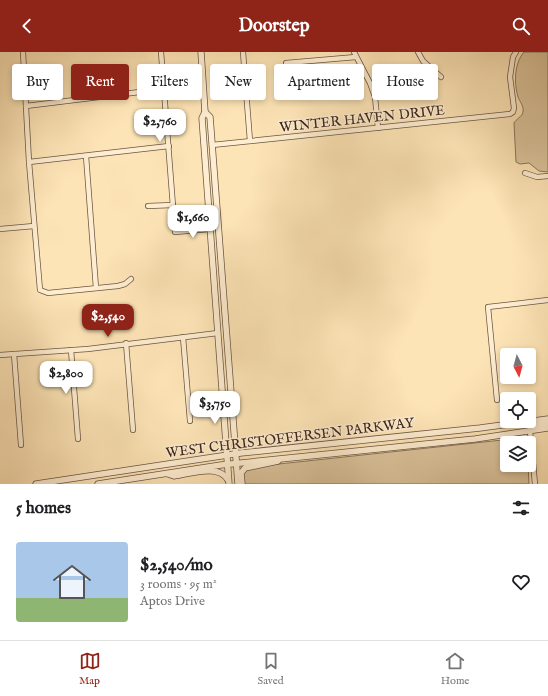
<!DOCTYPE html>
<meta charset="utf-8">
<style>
:root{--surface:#fff;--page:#f2f2f2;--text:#202124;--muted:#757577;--line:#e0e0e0;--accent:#8f2418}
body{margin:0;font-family:"IM FELL English",serif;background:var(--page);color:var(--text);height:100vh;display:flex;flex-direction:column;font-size:15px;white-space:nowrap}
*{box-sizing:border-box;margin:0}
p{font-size:13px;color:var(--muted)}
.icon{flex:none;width:22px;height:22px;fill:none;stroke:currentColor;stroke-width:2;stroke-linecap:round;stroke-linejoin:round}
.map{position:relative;height:432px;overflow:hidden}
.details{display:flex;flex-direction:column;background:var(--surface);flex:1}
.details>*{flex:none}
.hud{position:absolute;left:12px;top:12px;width:524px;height:36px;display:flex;gap:8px}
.needle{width:26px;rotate:174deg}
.buttons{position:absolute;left:500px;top:296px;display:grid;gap:8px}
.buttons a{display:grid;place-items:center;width:36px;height:36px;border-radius:4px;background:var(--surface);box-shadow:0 2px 6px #0003;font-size:20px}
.price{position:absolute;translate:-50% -34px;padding:0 9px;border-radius:8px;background:#fff;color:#222;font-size:13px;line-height:26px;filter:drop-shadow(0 1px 2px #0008)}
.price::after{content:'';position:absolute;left:50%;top:24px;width:12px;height:9px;margin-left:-6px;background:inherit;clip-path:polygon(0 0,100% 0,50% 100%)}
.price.active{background:var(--accent);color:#fff}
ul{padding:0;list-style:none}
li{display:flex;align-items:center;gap:12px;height:100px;padding:0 16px}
li span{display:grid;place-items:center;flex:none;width:112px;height:80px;border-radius:4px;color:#555}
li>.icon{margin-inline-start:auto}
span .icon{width:48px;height:48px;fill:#fffc;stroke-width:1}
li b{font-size:17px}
h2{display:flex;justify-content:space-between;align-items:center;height:48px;padding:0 16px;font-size:17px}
.tag{padding:0 14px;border-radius:4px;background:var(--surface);box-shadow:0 2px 6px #0003;font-size:14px;line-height:36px}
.tag.active{background:var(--accent);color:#fff}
header{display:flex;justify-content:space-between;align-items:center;height:52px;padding:0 16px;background:var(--accent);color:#fff;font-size:18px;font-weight:700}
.menu{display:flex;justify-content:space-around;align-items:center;height:56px;border-top:1px solid var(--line);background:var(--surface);font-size:11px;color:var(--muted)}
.menu a{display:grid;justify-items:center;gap:2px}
.menu .active{color:var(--accent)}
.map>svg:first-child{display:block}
.green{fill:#dcc49c;stroke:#8b755d}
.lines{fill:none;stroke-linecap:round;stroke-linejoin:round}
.minor-casing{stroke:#6b5644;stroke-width:6}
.tertiary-casing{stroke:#6b5644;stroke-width:7}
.minor{stroke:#feedd0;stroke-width:4.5}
.tertiary{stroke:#feedd0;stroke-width:5.5}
.labels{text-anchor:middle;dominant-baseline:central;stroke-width:3;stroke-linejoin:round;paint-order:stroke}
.street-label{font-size:14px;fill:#3a261e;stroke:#feedd0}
</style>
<header><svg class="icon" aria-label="back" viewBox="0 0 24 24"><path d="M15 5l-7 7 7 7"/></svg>Doorstep<svg class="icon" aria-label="search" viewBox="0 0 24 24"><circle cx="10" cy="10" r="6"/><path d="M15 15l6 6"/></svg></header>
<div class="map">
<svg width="548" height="432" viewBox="0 0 548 432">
<rect width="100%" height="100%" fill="#fde4b6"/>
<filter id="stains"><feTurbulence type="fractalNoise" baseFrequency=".005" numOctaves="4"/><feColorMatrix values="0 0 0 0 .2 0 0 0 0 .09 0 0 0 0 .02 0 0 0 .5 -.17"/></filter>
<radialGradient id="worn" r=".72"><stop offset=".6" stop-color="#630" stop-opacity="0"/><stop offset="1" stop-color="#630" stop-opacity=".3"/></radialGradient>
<g class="green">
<path d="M 524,0 L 548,0 L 548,120 L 539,119 L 529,111 L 520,112 L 516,110 L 514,71 C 516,67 522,65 523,60 C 524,54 520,50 518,45 C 514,31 514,12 524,0 Z"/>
<path d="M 521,386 L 526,391 L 507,391 L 507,413 L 528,413 L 529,432 L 243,432 L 243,420 L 251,415 Z"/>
</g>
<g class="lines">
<defs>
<g id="minor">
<path d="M 23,0 L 29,110 L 40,238 L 48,241 L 118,234 L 125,232 L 131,227"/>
<path d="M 161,0 L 175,180 L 210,177"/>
<path d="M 243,0 L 250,89"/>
<path d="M 354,0 L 370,31 L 375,45 L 378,76"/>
<path d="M 418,0 L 423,9 L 441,25"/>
<path d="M 286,11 L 356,5"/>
<path d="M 26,54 L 164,37"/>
<path d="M 212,93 L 510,62 L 513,60 L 514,56 L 510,25 L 513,5 L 516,0"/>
<path d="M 86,104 L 96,236"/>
<path d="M 29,110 L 169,94"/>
<path d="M 525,121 L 537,125 L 548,124"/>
<path d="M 148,154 L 173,153"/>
<path d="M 0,177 L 34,174"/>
<path d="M 183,285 L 190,369"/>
<path d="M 126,291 L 133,378"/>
<path d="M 71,298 L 78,387"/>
<path d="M 14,302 L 21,393"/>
<path d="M 0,303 L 88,297 L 218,281"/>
<path d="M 497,348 L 488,255 L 548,248"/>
<path d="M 530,379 L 535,432"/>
</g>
<g id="tertiary">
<path d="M 201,0 L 205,60 L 202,66 L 229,432"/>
<path d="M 205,60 L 210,65 L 238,432"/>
<path d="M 530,379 L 532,374 L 548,371"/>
<path d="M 168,422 L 174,424 C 190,422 219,411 228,428"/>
<path d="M 36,432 L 241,401 L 480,376 L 548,367"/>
<path d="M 98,432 L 221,413 L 475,387 L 548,376"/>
<path d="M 242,432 L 241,421 L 245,416 L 278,409"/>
</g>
</defs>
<use href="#minor" class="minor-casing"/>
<use href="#tertiary" class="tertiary-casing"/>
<use href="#minor" class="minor"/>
<use href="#tertiary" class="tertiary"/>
</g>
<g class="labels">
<g class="street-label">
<text transform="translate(362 67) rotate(-6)">WINTER HAVEN DRIVE</text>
<text transform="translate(290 386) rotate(-7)">WEST CHRISTOFFERSEN PARKWAY</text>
</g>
</g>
<rect width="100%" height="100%" filter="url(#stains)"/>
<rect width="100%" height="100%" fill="url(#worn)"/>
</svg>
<div class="buttons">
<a><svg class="needle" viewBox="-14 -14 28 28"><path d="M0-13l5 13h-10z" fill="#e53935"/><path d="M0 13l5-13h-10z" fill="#757577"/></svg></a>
<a><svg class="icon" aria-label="locate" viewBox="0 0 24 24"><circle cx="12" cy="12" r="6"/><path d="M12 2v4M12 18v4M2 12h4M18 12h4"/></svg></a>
<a><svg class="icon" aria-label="layers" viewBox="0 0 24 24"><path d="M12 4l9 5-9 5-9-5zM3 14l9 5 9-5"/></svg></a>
</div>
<b class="price" style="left:160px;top:91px">$2,760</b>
<b class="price" style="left:193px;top:187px">$1,660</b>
<b class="price active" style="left:108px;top:286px">$2,540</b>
<b class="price" style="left:66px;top:343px">$2,800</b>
<b class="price" style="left:215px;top:373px">$3,750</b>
<div class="hud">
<a class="tag">Buy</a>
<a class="tag active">Rent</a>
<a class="tag">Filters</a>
<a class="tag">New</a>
<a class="tag">Apartment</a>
<a class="tag">House</a>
</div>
</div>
<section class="details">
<h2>5 homes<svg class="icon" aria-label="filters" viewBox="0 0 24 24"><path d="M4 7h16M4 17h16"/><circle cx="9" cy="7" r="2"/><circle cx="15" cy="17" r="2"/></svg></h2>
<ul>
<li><span style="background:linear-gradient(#a9c7e8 70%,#8fb573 0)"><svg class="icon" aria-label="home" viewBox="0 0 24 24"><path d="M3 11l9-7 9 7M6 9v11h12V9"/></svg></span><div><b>$2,540/mo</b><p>3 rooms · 95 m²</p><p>Aptos Drive</p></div><svg class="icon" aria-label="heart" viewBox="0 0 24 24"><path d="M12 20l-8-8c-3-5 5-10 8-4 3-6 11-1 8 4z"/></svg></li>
</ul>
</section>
<nav class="menu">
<a class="active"><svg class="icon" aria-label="map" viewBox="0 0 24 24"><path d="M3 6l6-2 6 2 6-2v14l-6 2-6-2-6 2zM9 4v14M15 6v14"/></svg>Map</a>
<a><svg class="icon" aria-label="saved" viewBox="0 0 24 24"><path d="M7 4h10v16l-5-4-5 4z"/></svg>Saved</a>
<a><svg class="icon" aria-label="home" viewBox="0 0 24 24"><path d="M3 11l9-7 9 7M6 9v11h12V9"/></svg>Home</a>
</nav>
